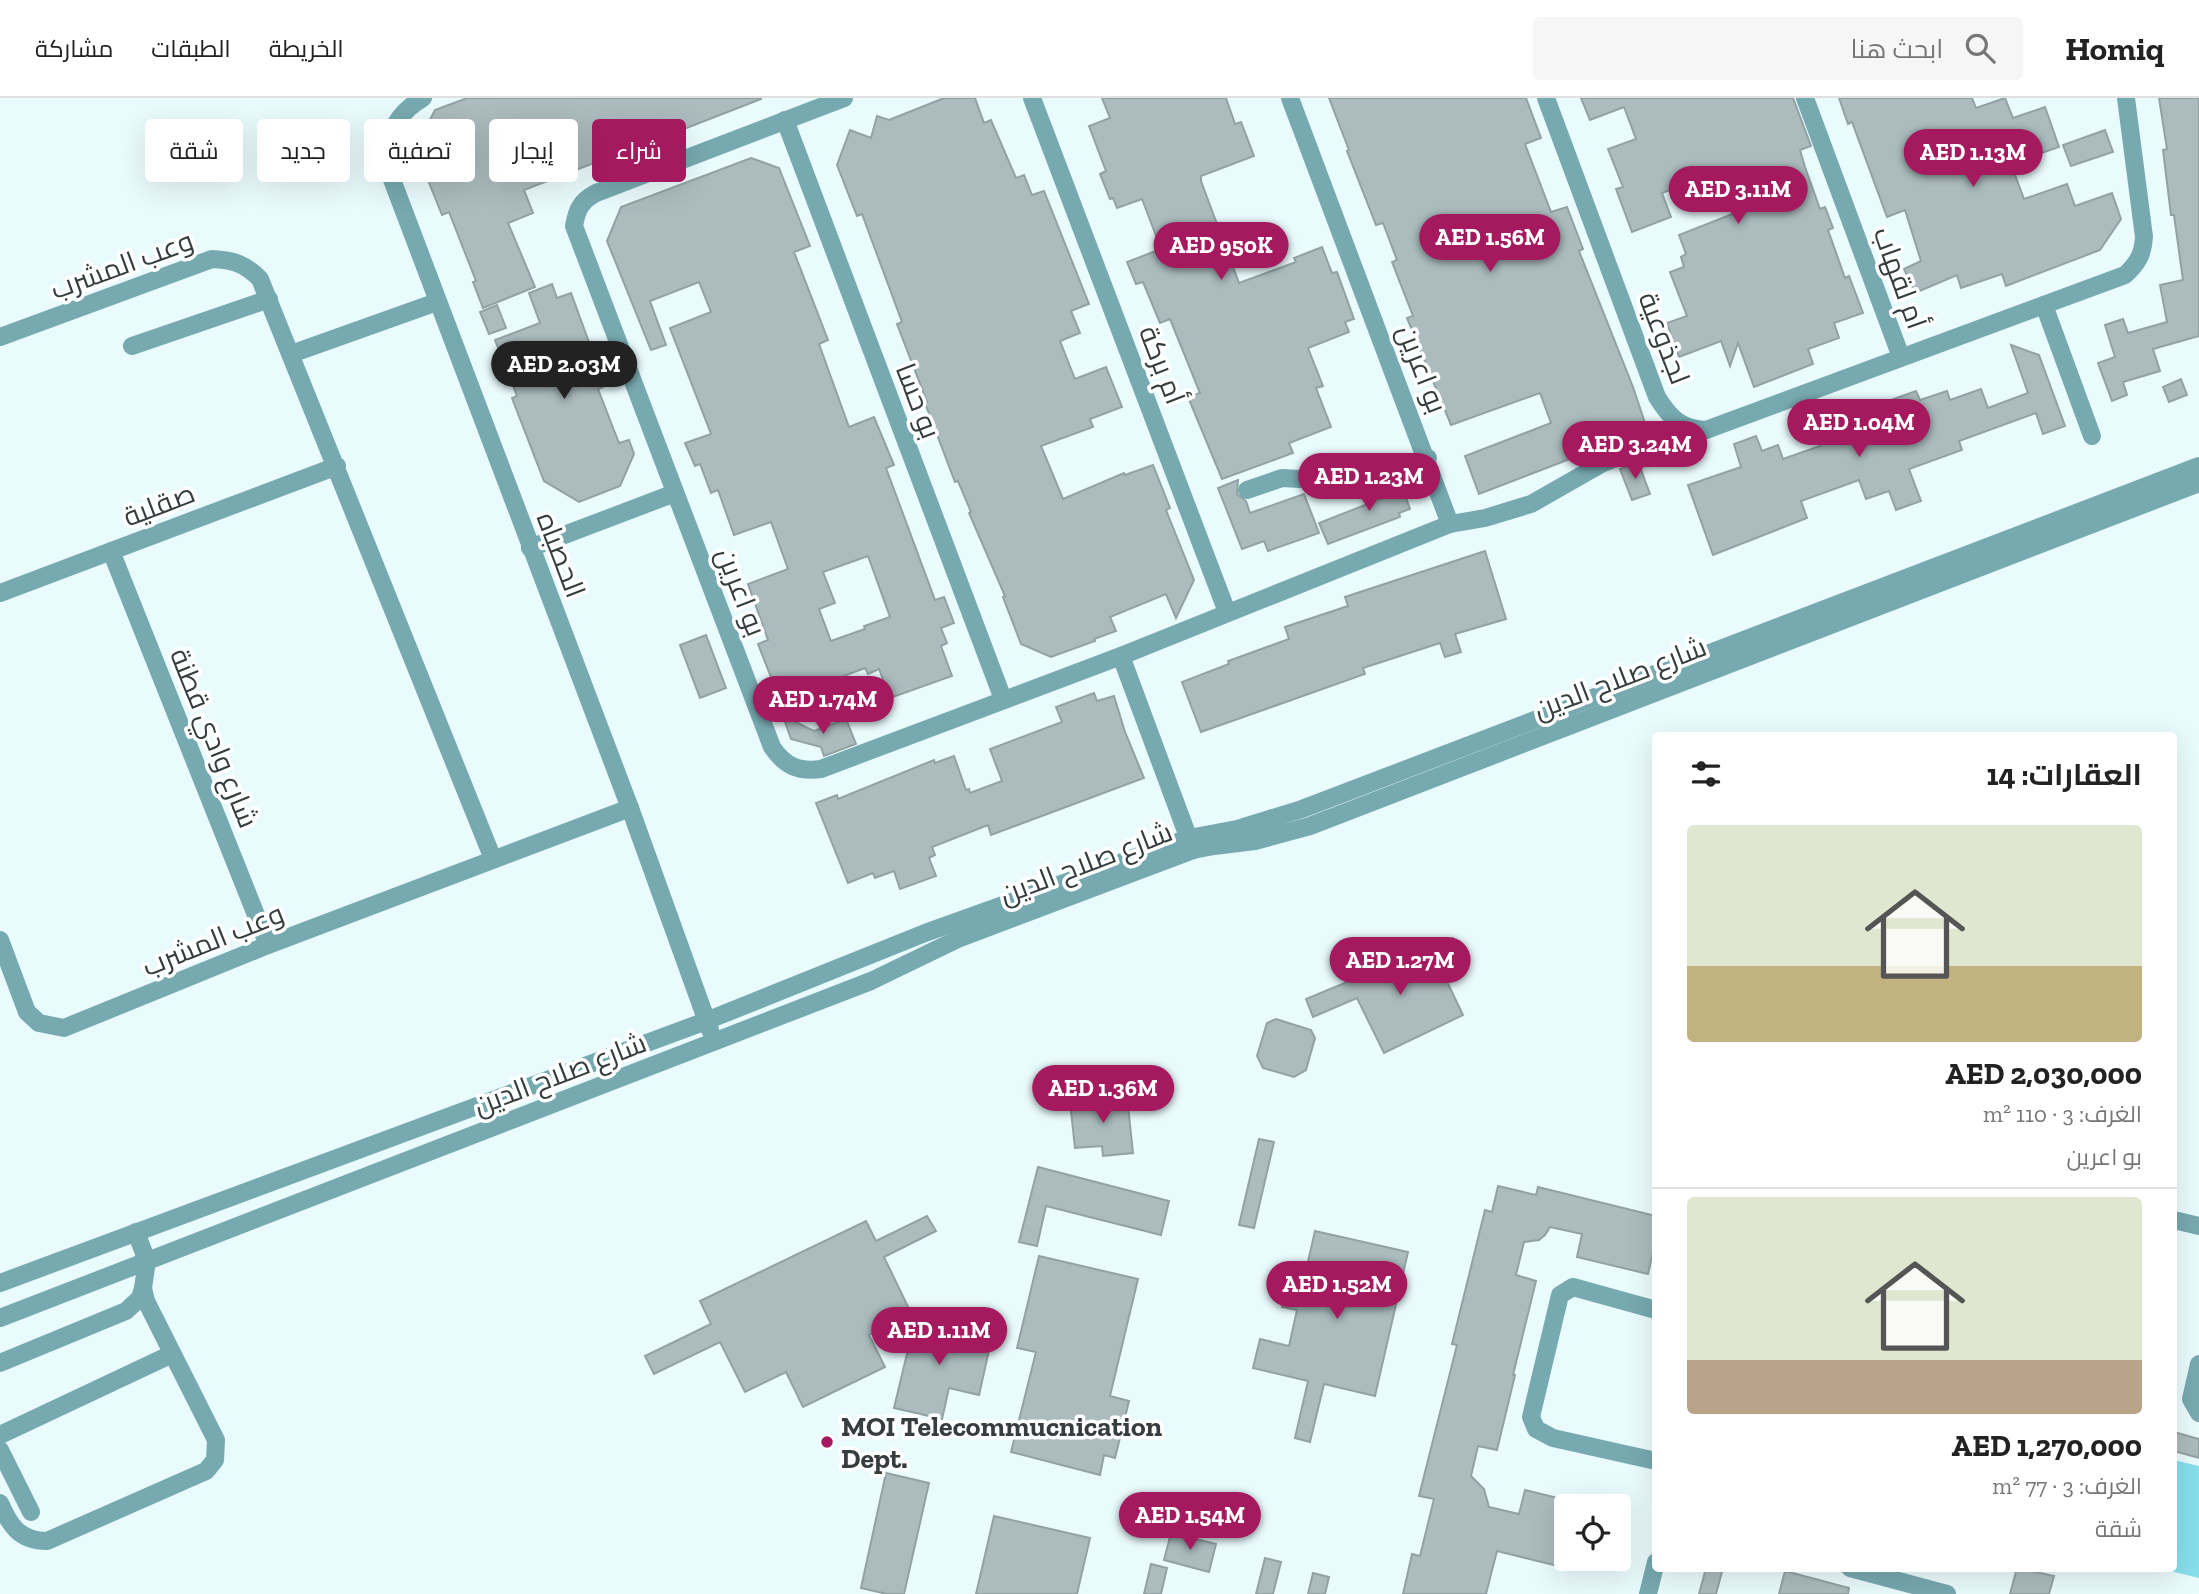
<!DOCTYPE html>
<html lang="ar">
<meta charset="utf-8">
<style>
:root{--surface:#fff;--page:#f6f6f6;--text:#222;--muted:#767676;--line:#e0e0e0;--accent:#a5195e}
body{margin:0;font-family:"Zilla Slab",Cairo,serif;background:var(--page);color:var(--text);direction:rtl;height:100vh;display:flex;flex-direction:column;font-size:26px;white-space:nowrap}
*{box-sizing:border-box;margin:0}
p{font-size:23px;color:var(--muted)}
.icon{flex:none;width:38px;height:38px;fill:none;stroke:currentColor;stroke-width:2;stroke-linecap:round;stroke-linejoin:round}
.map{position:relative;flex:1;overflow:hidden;direction:ltr}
.sheet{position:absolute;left:1652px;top:634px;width:525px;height:840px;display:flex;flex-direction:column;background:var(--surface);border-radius:7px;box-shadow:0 7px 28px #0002;direction:rtl}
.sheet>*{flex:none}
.banner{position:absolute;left:21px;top:21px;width:665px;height:63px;direction:rtl;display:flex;gap:14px}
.buttons{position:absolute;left:1554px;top:1396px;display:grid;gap:14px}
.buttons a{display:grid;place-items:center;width:77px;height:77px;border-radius:7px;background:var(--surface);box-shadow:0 7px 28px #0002;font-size:35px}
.price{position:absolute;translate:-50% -60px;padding:0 16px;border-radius:24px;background:var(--accent);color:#fff;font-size:23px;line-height:46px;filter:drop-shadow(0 2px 4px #0008)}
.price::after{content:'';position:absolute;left:50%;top:42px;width:21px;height:16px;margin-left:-10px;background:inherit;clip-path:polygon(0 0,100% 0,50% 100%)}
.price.selected{background:#222;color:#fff}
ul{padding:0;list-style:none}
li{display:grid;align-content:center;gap:14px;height:371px;padding:0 35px}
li+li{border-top:2px solid var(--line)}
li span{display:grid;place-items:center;height:217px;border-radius:7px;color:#555}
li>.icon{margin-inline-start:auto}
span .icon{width:126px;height:126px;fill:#fffc;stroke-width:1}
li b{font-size:30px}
h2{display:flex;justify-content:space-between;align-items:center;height:84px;padding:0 35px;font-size:30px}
.tag{padding:0 24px;border-radius:7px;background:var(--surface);box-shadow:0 7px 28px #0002;font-size:24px;line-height:63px}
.tag.selected{background:var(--accent);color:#fff}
header{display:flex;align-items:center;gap:42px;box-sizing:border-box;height:98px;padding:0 35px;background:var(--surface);border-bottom:2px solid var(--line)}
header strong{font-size:33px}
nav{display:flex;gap:38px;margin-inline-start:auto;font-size:24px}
.search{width:490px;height:63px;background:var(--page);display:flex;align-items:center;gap:18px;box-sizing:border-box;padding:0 24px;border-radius:7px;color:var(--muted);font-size:26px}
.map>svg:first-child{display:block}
.green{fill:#87dfec}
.building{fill:#abbbbe;stroke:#92a2a4;stroke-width:2;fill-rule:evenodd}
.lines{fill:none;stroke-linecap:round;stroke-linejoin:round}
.minor{stroke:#77a9b0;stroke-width:18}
.poi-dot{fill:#a5195e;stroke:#fff;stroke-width:2.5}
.labels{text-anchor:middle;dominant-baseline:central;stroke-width:7;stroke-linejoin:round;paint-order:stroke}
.street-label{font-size:28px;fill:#363d3e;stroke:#fff}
.poi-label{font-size:28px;font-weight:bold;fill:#363d3e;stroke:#fff;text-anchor:start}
</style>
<header>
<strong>Homiq</strong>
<div class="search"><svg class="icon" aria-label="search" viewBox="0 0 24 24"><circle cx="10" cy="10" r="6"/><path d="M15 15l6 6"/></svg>ابحث هنا</div>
<nav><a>الخريطة</a><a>الطبقات</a><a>مشاركة</a></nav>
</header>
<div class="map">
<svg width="2199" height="1496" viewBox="0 0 2199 1496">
<rect width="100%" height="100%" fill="#eafbfe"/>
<path class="green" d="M 2174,1362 L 2199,1368 L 2199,1480 L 2158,1470 L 2174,1470 Z"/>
<g class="building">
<path d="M 467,0 L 761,0 L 761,1 L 658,41 L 663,56 L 613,76 L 608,63 L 600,66 L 599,63 L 524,92 L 533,115 L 508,125 L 535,189 L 483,210 L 473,184 L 476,183 L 449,114 L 442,117 L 415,50 L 435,12 Z"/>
<path d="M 944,0 L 975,0 L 984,25 L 991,22 L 1016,80 L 1024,77 L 1032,97 L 1044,93 L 1089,206 L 1071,213 L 1080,235 L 1060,243 L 1075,281 L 1106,269 L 1122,309 L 1090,321 L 1093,329 L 1041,348 L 1063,401 L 1124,375 L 1125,377 L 1153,367 L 1170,410 L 1166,412 L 1194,482 L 1176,520 L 1166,496 L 1110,519 L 1116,533 L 1094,541 L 1095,543 L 1051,559 L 1021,546 L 1003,499 L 1005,498 L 969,415 L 971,414 L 958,383 L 955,384 L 925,305 L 927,304 L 897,226 L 902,224 L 862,116 L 857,118 L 837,67 L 850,32 L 871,40 L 877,18 L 889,22 Z"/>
<path d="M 1102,0 L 1226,0 L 1235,26 L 1241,24 L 1254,58 L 1201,78 L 1201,83 L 1239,185 L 1296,164 L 1294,160 L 1322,149 L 1332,175 L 1337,174 L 1354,221 L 1345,224 L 1349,234 L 1308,250 L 1323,288 L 1316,290 L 1331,329 L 1289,345 L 1293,355 L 1222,381 L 1188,299 L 1200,295 L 1170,221 L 1160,225 L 1143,184 L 1136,186 L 1127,164 L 1161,151 L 1142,101 L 1117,110 L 1113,100 L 1110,101 L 1100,76 L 1106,73 L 1089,28 L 1110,20 Z"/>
<path d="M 1329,0 L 1526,0 L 1541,40 L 1525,46 L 1551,114 L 1567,109 L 1583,151 L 1579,153 L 1633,289 L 1645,325 L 1588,348 L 1590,352 L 1562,364 L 1479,396 L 1465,358 L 1551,325 L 1540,295 L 1451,327 L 1407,220 L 1413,218 L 1392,164 L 1397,162 L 1383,125 L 1376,127 L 1347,53 L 1349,52 Z"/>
<path d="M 1581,0 L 1793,0 L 1811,48 L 1800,52 L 1805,69 L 1820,111 L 1825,109 L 1833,130 L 1828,132 L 1845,180 L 1849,178 L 1863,215 L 1834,225 L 1839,240 L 1808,251 L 1813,266 L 1754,289 L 1738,245 L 1730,268 L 1721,243 L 1679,259 L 1667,225 L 1687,218 L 1670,174 L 1684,169 L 1681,159 L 1686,156 L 1679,137 L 1735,115 L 1723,83 L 1710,89 L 1706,78 L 1662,95 L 1671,119 L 1632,134 L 1616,91 L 1623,89 L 1608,51 L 1636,41 L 1624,9 L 1590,22 Z"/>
<path d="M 1839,0 L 1972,0 L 1976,10 L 2005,0 L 2013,20 L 2045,9 L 2059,49 L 2011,66 L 2024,101 L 2067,86 L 2075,108 L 2112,95 L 2121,121 L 2100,152 L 2006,188 L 2002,176 L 1961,190 L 1957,177 L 1915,195 L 1904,171 L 1921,163 L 1905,112 L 1887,119 L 1852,24 L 1848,26 Z"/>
<path d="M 2159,0 L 2199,0 L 2199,238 L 2153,251 L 2160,273 L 2123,284 L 2127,297 L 2112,303 L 2098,265 L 2115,259 L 2105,227 L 2123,221 L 2128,235 L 2167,224 L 2160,187 L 2183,182 L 2174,117 L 2171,117 L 2163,52 L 2167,51 Z"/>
<path d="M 2105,32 L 2113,54 L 2071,68 L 2063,47 Z"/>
<path d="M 751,60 L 779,70 L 810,148 L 794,154 L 828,242 L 819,246 L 849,329 L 874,319 L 894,367 L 886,370 L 935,502 L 944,499 L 954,525 L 941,530 L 947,545 L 941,548 L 952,578 L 890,600 L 879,571 L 868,576 L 865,570 L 780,602 L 758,546 L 768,542 L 748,486 L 788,471 L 771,424 L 734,437 L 718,392 L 711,395 L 700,366 L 695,368 L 685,345 L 711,336 L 670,230 L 711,214 L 699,184 L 650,203 L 666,247 L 651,252 L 607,143 L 621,109 ZM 868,458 L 890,519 L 864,528 L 865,531 L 831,543 L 819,511 L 835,505 L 823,474 Z"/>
<path d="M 552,186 L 557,200 L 571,195 L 605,288 L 598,291 L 619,345 L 629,342 L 634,356 L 620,388 L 579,404 L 544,383 L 512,300 L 517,298 L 495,242 L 540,225 L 529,195 Z"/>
<path d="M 497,207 L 506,230 L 489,236 L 480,214 Z"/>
<path d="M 2011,247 L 2039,257 L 2065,328 L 2043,336 L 2036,315 L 1959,343 L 1962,352 L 1909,371 L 1921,403 L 1896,412 L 1889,393 L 1866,401 L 1859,382 L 1801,403 L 1807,420 L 1713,457 L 1688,387 L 1741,369 L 1734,346 L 1756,338 L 1762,353 L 1778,347 L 1783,361 L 1820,348 L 1818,342 L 1843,333 L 1848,346 L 1894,329 L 1885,304 L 1916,293 L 1920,302 L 1947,293 L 1950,302 L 1981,291 L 1988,310 L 2028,295 Z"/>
<path d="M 2181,281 L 2187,297 L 2169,304 L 2163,289 Z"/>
<path d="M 1638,364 L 1650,396 L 1632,402 L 1620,371 Z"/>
<path d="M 1404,379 L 1410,379 L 1414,387 L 1403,391 L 1410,411 L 1399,415 L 1400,419 L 1328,446 L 1319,425 L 1388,398 L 1384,387 Z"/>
<path d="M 1238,382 L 1237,396 L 1246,403 L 1250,415 L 1304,396 L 1319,435 L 1268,453 L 1264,443 L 1242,451 L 1218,390 Z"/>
<path d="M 1485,453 L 1506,521 L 1455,536 L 1461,554 L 1445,559 L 1440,545 L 1363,570 L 1365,576 L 1201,634 L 1182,584 L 1229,566 L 1228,563 L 1289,541 L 1285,529 L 1348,508 L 1345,499 Z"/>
<path d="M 706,537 L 726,590 L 700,600 L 680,547 Z"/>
<path d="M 1094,595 L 1097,603 L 1114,598 L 1125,634 L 1144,680 L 991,737 L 988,727 L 932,749 L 935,757 L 929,760 L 936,778 L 900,791 L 894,773 L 875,780 L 873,775 L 848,785 L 816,705 L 837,697 L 838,701 L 934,662 L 935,665 L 954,658 L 966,692 L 969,691 L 970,695 L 1002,683 L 990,651 L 1062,624 L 1056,609 Z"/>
<path d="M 783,618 L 814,633 L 846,621 L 856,646 L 824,658 L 821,649 L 791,641 Z"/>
<path d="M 1453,840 L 1460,858 L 1439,867 L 1463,917 L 1384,955 L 1357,900 L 1313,919 L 1306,901 Z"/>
<path d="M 1276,921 L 1311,932 L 1315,940 L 1306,972 L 1294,979 L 1263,970 L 1257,958 L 1267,925 Z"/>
<path d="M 1127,998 L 1133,1055 L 1103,1058 L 1102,1048 L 1075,1050 L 1070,1004 Z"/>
<path d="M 1259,1041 L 1274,1044 L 1254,1130 L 1239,1127 Z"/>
<path d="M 1038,1069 L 1169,1103 L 1161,1137 L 1046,1108 L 1037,1148 L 1019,1144 Z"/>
<path d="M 1498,1088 L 1536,1097 L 1538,1089 L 1656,1118 L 1656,1155 L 1653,1154 L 1648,1176 L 1577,1159 L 1582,1136 L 1550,1129 L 1545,1137 L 1539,1142 L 1524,1144 L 1516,1177 L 1536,1183 L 1513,1277 L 1515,1277 L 1497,1352 L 1478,1348 L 1471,1378 L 1484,1391 L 1489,1409 L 1519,1416 L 1525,1392 L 1566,1402 L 1566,1470 L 1497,1453 L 1486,1496 L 1403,1496 L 1412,1456 L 1420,1458 L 1434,1401 L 1419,1398 L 1457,1247 L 1452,1246 L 1485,1112 L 1492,1114 Z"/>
<path d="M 927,1118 L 936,1133 L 884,1159 L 912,1217 L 869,1237 L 885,1269 L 803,1309 L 786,1274 L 745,1294 L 720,1244 L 654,1276 L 645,1258 L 711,1226 L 700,1203 L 866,1123 L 876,1143 Z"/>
<path d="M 1315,1133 L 1408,1154 L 1375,1298 L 1324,1286 L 1310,1344 L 1295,1340 L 1308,1283 L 1253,1270 L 1260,1241 L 1289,1248 L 1297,1212 L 1282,1209 L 1289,1178 L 1304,1181 Z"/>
<path d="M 1039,1158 L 1138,1181 L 1110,1298 L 1129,1303 L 1115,1360 L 1104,1357 L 1100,1377 L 1011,1354 L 1036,1254 L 1017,1250 Z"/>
<path d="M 916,1218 L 963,1229 L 961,1241 L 990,1248 L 979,1297 L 949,1290 L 942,1321 L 894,1310 Z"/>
<path d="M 2174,1334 L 2199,1341 L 2199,1360 L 2174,1353 Z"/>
<path d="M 886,1375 L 929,1385 L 904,1496 L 887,1496 L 861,1490 Z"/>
<path d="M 994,1418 L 1090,1440 L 1077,1496 L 976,1496 Z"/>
<path d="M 1171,1435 L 1216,1446 L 1209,1474 L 1164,1462 Z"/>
<path d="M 1265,1460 L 1281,1464 L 1273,1496 L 1256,1496 Z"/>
<path d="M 1151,1466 L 1167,1470 L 1161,1496 L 1144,1496 Z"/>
<path d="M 1706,1470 L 1723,1470 L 1716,1496 L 1699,1496 Z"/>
<path d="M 2017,1470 L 2054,1478 L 2049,1496 L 2010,1496 Z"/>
<path d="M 1785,1473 L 1849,1490 L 1848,1496 L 1779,1496 Z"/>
<path d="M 1313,1475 L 1329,1479 L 1325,1496 L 1308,1496 Z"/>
</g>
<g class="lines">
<g class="minor">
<path d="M 423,0 C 392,18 382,45 391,79 L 630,710 L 710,932"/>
<path d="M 844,0 L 596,95 C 581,103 577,111 574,128 L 772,649 C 785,668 798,674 821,671 L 1121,558 L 1450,426 L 1290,0"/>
<path d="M 1032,0 L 1227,514"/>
<path d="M 1546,0 L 1657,299 C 1670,320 1681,331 1706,332 L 2125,177 C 2138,165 2143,156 2144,139 L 2126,0"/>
<path d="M 1805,0 L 1901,259"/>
<path d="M 785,22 L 1003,601"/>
<path d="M 2044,207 L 2092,338"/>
<path d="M 0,239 L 212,161 C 234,162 245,166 260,181 L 493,761"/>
<path d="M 132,248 L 269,201"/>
<path d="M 291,256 L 437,204"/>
<path d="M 1406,368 L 1428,360"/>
<path d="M 1247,392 L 1282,380 L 1354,384 L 1396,371"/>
<path d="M 1450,426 L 1485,420 L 1531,406 L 1603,365 L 1690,332"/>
<path d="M 530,450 L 675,395"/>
<path d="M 111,453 L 268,847"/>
<path d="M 0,495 L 337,368"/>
<path d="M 1121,558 L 1193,752"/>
<path d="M 0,842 L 27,914 L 39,925 L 64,930 L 268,847 L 630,710"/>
<path d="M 2174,1122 L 2199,1128"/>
<path d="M 0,1185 L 706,923 L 925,835 L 1189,740 L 1237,731 L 1302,711 L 2199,368"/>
<path d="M 1656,1212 L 1573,1189 L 1560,1197 L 1531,1319 L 1536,1331 L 1553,1340 L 1656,1363"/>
<path d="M 0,1220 L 871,883 L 960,840 L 1193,752 L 1214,748 L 1255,743 L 1310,728 L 2199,385"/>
<path d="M 0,1265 L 126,1213 L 140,1200 L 143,1190"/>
<path d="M 2199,1266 L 2191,1301 L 2199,1315"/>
<path d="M 0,1337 L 172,1256"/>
<path d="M 0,1352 L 31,1414"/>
<path d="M 0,1405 C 10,1428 20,1443 47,1443 L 206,1373 L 215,1362 L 216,1342 L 146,1203 L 143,1190 L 147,1163 L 136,1134"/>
<path d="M 1850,1470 L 1947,1496"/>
<path d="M 1648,1496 L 1656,1464"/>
</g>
</g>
<circle class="poi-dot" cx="827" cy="1344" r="7"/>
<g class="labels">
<g class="street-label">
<text transform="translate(122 167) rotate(-20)">وعب المشرب</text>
<text transform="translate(1900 180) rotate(70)">أم لقهاب</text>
<text transform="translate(1664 240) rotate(69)">لجذوعية</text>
<text transform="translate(1162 267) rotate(69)">أم بركة</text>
<text transform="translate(1422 271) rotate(69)">بو اعرين</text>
<text transform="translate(918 303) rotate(69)">بو حسا</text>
<text transform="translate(159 407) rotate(-21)">صقلية</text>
<text transform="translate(561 457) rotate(69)">الحصباه</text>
<text transform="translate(741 494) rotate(69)">بو اعرين</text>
<text transform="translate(1620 580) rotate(-21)">شارع صلاح الدين</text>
<text transform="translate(214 640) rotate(68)">شارع وادي قطنة</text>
<text transform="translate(1086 765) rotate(-21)">شارع صلاح الدين</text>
<text transform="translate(213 842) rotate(-22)">وعب المشرب</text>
<text transform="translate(560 976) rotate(-21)">شارع صلاح الدين</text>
</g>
<g class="poi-label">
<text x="841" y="1328">MOI Telecommucnication<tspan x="841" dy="32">Dept.</tspan></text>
</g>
</g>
</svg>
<div class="buttons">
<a><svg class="icon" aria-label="locate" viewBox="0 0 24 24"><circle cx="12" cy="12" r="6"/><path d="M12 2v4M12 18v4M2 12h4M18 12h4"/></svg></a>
</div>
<b class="price" style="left:1973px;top:91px">AED 1.13M</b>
<b class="price" style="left:1738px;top:128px">AED 3.11M</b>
<b class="price" style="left:1490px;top:176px">AED 1.56M</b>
<b class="price" style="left:1221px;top:184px">AED 950K</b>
<b class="price selected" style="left:564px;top:303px">AED 2.03M</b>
<b class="price" style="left:1859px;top:361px">AED 1.04M</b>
<b class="price" style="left:1635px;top:383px">AED 3.24M</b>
<b class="price" style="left:1369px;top:415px">AED 1.23M</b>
<b class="price" style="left:823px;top:638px">AED 1.74M</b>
<b class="price" style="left:1400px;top:899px">AED 1.27M</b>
<b class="price" style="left:1103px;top:1027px">AED 1.36M</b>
<b class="price" style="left:1337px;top:1223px">AED 1.52M</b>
<b class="price" style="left:939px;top:1269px">AED 1.11M</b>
<b class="price" style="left:1190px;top:1454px">AED 1.54M</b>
<div class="banner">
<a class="tag selected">شراء</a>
<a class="tag">إيجار</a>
<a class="tag">تصفية</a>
<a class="tag">جديد</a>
<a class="tag">شقة</a>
</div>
<section class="sheet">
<h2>العقارات: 14<svg class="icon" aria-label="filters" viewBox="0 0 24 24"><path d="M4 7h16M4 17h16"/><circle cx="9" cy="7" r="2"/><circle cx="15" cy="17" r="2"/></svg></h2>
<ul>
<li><span style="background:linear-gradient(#dfe7d0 65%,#c2b280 0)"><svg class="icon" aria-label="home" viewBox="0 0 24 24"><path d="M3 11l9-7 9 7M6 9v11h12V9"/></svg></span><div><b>AED 2,030,000</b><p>الغرف: 3 · 110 m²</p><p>بو اعرين</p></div></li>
<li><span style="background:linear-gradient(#dfe7d0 75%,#b9a48a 0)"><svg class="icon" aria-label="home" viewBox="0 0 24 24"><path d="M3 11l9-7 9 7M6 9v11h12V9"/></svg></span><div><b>AED 1,270,000</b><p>الغرف: 3 · 77 m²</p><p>شقة</p></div></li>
</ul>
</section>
</div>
